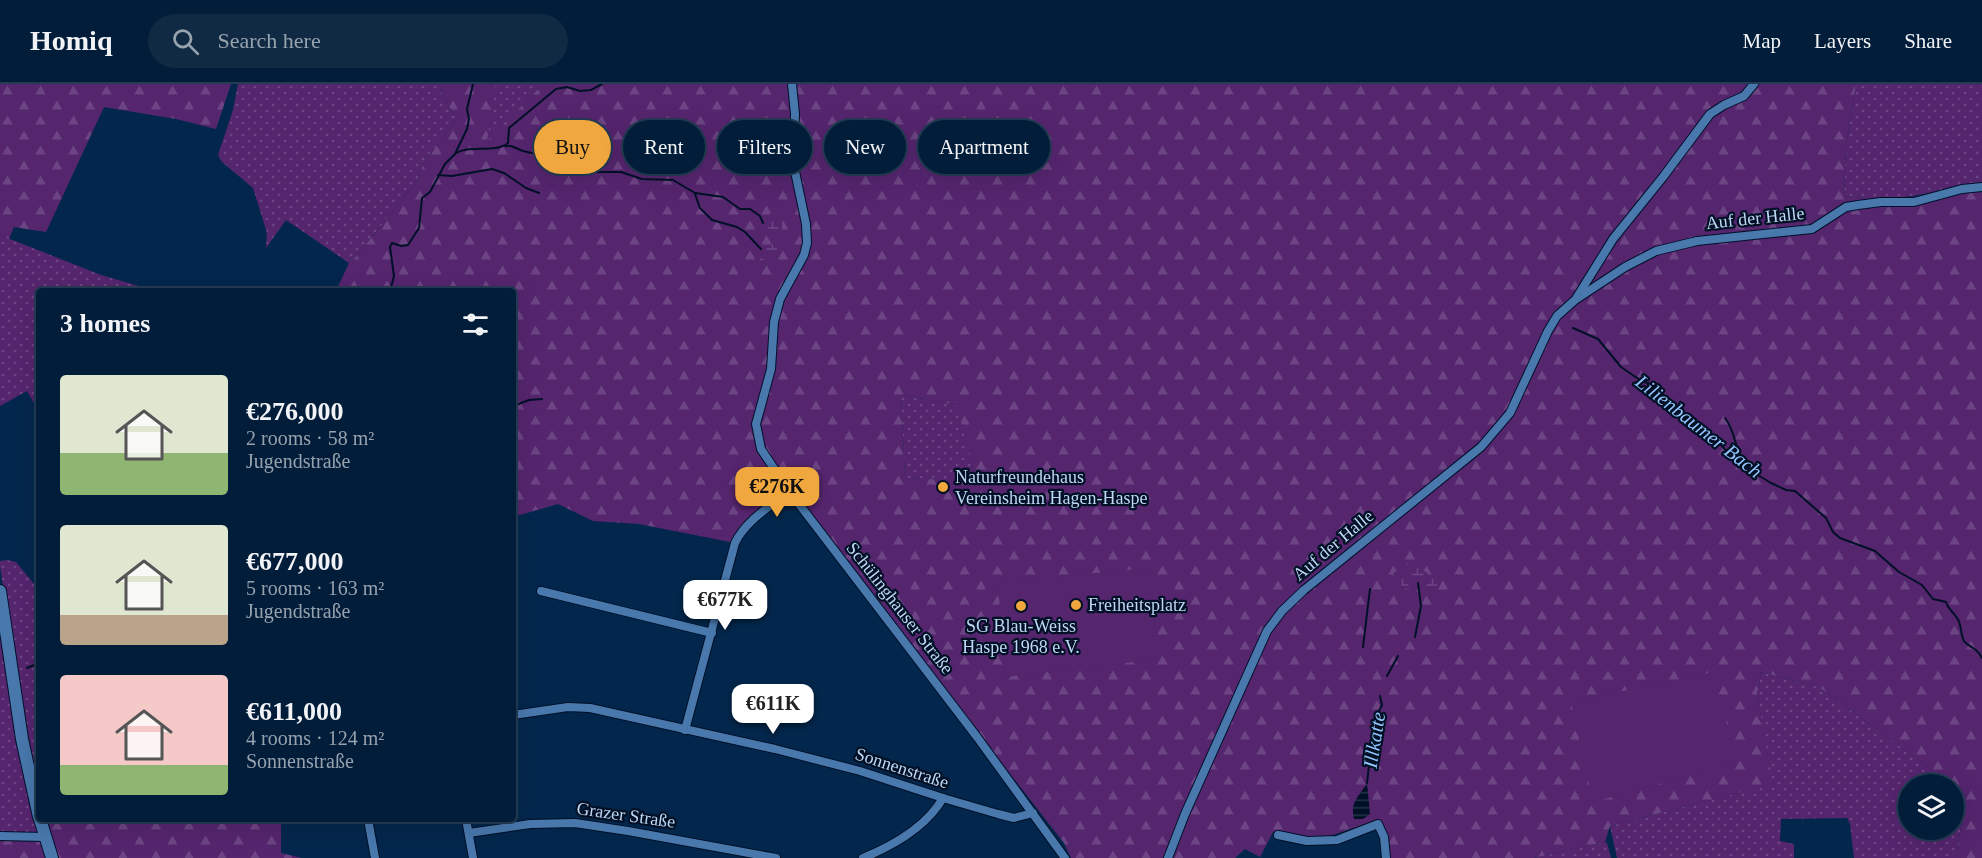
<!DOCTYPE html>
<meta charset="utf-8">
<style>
:root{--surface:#021d39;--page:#102a44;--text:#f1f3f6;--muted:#96a2ae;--line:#233b53;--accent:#efa73e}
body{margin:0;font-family:Georgia,serif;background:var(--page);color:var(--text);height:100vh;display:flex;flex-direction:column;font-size:22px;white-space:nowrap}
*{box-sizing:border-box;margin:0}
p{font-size:20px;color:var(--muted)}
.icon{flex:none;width:33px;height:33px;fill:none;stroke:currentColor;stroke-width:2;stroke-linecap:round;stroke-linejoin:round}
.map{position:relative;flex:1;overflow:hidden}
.sheet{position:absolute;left:36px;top:204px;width:480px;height:534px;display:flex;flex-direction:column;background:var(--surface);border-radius:6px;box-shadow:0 6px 24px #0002,0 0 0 2px var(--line)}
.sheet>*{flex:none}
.top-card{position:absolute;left:534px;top:36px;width:570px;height:54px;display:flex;gap:12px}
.tools{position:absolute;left:1898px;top:690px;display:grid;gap:12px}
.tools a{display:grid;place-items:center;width:66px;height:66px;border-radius:50%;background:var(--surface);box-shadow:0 6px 24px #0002,0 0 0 2px var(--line);font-size:30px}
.price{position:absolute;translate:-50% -51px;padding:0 14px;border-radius:12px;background:#fff;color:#222;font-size:20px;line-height:39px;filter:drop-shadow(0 2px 3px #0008)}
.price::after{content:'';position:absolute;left:50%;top:36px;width:18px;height:14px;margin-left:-9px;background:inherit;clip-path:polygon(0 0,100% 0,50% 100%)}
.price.current{background:var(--accent);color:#111}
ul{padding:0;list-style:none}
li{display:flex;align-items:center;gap:18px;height:150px;padding:0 24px}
li span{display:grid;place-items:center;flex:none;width:168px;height:120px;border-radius:6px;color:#555}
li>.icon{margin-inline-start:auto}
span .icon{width:72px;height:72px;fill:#fffc;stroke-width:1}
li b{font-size:26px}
h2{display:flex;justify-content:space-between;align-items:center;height:72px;padding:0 24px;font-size:26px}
.pill{padding:0 21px;border-radius:27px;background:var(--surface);box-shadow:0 6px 24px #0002,0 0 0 2px var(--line);font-size:21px;line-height:54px}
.pill.current{background:var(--accent);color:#111}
header{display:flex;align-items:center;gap:36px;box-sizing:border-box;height:84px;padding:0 30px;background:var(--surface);border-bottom:2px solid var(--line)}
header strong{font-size:28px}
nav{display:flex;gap:33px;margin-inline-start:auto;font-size:21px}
.search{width:420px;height:54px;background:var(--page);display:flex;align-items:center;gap:15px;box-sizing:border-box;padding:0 21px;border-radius:33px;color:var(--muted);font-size:22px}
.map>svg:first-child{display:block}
.grass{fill:url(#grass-dots)}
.forest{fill:url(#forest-firs);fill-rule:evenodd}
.wetland{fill:url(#wetland-marsh)}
.pitch{fill:#55256e}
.water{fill:url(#water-rules)}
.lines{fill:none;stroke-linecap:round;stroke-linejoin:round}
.stream{stroke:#001027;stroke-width:2}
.street-casing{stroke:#001028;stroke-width:10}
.secondary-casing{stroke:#001028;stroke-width:14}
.street{stroke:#4978ad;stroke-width:8}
.secondary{stroke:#4978ad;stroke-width:12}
.poi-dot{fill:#efa73e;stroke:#011024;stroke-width:2}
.labels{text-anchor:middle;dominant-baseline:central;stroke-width:4.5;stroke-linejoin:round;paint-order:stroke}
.street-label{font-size:18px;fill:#bed7f5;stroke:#011024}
.poi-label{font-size:18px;fill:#bed7f5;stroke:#011024;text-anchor:start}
.water-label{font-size:20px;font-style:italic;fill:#92c5fe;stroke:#011024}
</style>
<header>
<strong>Homiq</strong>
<div class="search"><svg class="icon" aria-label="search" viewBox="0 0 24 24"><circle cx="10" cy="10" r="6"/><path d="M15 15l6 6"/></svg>Search here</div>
<nav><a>Map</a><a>Layers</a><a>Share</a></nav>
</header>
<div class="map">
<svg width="1982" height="774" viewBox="0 0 1982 774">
<defs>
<pattern id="grass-dots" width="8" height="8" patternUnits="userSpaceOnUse" patternTransform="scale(1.5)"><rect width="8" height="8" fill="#55256e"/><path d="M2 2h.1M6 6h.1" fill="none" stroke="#6c4483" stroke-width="1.8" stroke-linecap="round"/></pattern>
<pattern id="forest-firs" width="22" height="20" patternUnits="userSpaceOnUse" patternTransform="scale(1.5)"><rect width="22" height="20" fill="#55256e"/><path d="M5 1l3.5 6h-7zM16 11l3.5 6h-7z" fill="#6c4483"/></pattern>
<pattern id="wetland-marsh" width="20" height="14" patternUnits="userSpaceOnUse" patternTransform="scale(1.5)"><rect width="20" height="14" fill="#55256e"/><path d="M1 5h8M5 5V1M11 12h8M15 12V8" fill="none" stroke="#6c4483"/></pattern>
<pattern id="water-rules" width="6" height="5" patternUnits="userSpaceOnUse" patternTransform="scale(1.5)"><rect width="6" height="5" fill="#001027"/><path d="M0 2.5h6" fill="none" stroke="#233247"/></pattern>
</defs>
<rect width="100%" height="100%" fill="#03274c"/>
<g class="grass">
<path d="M 238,0 L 444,0 L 440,8 L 457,35 L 425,76 L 417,97 L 355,174 L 349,179 L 286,136 L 266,164 L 267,149 L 253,104 L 222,78 L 218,71 L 233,26 Z"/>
<path d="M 450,0 L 543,0 L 487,58 L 459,34 Z"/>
<path d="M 1856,0 L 1982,0 L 1982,101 L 1885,116 L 1844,112 L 1846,62 Z"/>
<path d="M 0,151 L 101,191 L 156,207 L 39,207 L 39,328 L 27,307 L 0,322 Z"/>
<path d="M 901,311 L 958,321 L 975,398 L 905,394 Z"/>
<path d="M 7,476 L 16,478 L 39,506 L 39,690 L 35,698 L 26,654 L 0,482 L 0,477 Z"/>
<path d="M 0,507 L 44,753 L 0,752 Z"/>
<path d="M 1761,588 L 1819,603 L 1951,700 L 1908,700 L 1908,746 L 1953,746 L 1953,702 L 1966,711 L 1956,774 L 1854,774 L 1850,740 L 1847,734 L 1781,735 L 1780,757 L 1794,760 L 1794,774 L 1617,774 L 1610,742 L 1772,700 L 1757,611 Z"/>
<path d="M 1605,758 L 1607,759 L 1611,774 L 1534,774 Z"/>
</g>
<g class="forest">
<path d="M 0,0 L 231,0 L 216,45 L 176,35 L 104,23 L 46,148 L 14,143 L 9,155 L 0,151 Z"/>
<path d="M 444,0 L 496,0 L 487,57 L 543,0 L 1856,0 L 1846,62 L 1844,112 L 1885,116 L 1982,104 L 1982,774 L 1956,774 L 1966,711 L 1819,603 L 1761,588 L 1757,611 L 1773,700 L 1610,742 L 1605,758 L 1534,774 L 1389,774 L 1389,757 L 1384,747 L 1353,744 L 1330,752 L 1311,753 L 1273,748 L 1260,773 L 1245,765 L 1235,774 L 1071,774 L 1064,759 L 789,407 L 772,421 L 735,459 L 639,440 L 593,437 L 558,420 L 513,433 L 513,207 L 336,207 L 349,179 L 355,174 L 417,97 L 425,76 L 457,35 L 440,8 ZM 901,311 L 957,321 L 975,397 L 905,394 Z"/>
<path d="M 40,735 L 281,735 L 281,769 L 302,774 L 0,774 L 0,752 L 44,753 Z"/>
</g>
<g class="wetland">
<path d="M 770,129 L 782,139 L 782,147 L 776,148 L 762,141 Z"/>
<path d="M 775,160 L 779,171 L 774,178 L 766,180 L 760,177 L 760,167 L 762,162 Z"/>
<path d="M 1414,479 L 1437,497 L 1438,516 L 1402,503 L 1401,497 L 1391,491 L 1407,480 Z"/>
</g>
<g class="pitch">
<path d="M 1149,484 L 1159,575 L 1005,593 L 1000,543 L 999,498 Z"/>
<path d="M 1713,588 L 1737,679 L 1593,718 L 1571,618 Z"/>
</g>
<path class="water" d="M 1367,699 L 1370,730 L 1363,735 L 1354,735 C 1350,717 1359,713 1367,699 Z"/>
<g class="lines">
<g class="stream">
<path d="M 505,62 L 511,62 L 523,67 L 540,71 L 556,82 L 572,88 L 621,88 L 642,95 L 673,96 L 695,109 L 723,113 L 740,125 L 750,125 L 760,132 L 763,139"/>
<path d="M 456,69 C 472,60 494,70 508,59 L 509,44 L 556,5 L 567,3 L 580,7 L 591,6 L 602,0"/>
<path d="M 438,91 L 452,92 L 492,85 L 504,89 L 526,104 L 539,109"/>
<path d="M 695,110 L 700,124 L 712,136 L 737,143 L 745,148 L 761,165"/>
<path d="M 390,207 L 394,192 L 390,163 L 392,159 L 401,162 L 408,161 L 419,144 L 422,114 L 430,108 L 445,80 L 455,70 L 467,45 L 469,35 L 467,25 L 473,0"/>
<path d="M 1573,244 L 1598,255 L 1621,283 L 1637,294 L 1657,304 L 1663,310 L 1676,327 L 1693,337 L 1718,357 L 1732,374 L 1745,379 L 1751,387 L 1771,399 L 1786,406 L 1795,407 L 1826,434 L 1833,448 L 1840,454 L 1875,467 L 1899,488 L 1922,501 L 1933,515 L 1946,518 C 1948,526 1953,527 1957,534 C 1962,540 1960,550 1964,557 C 1969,564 1976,562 1982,574"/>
<path d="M 513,322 L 529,316 L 542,315"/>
<path d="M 1725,334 C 1736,348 1734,363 1743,377"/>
<path d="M 1415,553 L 1421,522 L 1418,499"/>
<path d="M 1363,563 L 1370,505"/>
<path d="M 27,584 L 39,579"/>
<path d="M 1387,592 L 1398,572"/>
<path d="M 1367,699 L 1374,637 L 1382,621 L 1380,612"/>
</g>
<defs>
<g id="street">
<path d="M 792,0 L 795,30 L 793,78 L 806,140 L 807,159 L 804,171 L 780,215 L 774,238 L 771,285 L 756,340 L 761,365 L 789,407 L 977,653 L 1065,774"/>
<path d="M 1577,213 L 1613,155 L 1663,93 L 1710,30 L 1724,21 L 1744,12 L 1754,0"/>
<path d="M 541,507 L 712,549"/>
<path d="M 513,631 L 568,623 L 590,624 L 775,665 L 860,687 L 943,714 L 998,730 L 1014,734 L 1033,729"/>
<path d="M 685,646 L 735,459 C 746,436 770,423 789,407"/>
<path d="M 368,735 L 375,774"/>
<path d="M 466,735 L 473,774"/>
<path d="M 469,749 L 530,740 L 575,739 L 628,747 L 776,774"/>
<path d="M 1278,751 L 1307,757 L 1337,756 L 1378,740 L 1384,753 L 1386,774"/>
<path d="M 0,752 L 44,753"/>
<path d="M 863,774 C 892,762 927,742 943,714"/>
<path d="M 1168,774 L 1185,730 L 1267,547 L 1282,527 L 1304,506 L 1481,363 L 1510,329 L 1548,247 L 1557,232 L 1575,216 L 1625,183 L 1656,167 L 1697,157 L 1812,145 L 1846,123 L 1858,121 L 1881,118 L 1914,118 L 1962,105 L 1982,103"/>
</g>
<g id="secondary">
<path d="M 0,507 L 22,655 L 39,733"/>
<path d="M 40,735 L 52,774"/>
</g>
</defs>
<use href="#street" class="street-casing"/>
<use href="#secondary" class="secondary-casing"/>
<use href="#street" class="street"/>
<use href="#secondary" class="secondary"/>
</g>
<g class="poi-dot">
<circle cx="943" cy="403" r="6"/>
<circle cx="1076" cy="521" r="6"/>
<circle cx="1021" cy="522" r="6"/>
</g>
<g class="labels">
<g class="street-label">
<text transform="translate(1755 134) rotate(-6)">Auf der Halle</text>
<text transform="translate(1333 461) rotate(-40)">Auf der Halle</text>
<text transform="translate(900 524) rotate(52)">Schülinghauser Straße</text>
<text transform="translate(902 684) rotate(18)">Sonnenstraße</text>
<text transform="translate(626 731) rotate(8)">Grazer Straße</text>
</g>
<g class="poi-label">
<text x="955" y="393">Naturfreundehaus<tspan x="955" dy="21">Vereinsheim Hagen-Haspe</tspan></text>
<text x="1088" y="521">Freiheitsplatz</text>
<text x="1021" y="542" text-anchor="middle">SG Blau-Weiss<tspan x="1021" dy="21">Haspe 1968 e.V.</tspan></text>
</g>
<g class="water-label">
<text transform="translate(1699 342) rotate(38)">Lilienbaumer Bach</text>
<text transform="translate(1374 656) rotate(-81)">Illkatte</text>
</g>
</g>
</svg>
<div class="tools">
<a><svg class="icon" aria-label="layers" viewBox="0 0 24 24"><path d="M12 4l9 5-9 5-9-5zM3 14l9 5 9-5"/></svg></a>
</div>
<b class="price current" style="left:777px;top:434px">€276K</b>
<b class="price" style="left:725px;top:547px">€677K</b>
<b class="price" style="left:773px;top:651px">€611K</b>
<div class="top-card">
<a class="pill current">Buy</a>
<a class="pill">Rent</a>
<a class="pill">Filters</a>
<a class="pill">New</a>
<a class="pill">Apartment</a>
</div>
<section class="sheet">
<h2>3 homes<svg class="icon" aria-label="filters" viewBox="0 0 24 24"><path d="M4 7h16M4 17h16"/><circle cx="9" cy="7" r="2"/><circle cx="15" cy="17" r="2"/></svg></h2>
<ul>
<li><span style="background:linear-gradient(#dfe7d0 65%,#8fb573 0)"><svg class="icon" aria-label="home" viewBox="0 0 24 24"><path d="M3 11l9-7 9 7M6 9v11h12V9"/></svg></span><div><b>€276,000</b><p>2 rooms · 58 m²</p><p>Jugendstraße</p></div></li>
<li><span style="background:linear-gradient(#dfe7d0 75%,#b9a48a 0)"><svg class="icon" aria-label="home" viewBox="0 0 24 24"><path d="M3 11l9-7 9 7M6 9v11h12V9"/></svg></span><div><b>€677,000</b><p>5 rooms · 163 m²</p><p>Jugendstraße</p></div></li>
<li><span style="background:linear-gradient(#f6c9c9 75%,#8fb573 0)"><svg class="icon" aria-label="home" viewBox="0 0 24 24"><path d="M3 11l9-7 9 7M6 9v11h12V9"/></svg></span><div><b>€611,000</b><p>4 rooms · 124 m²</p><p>Sonnenstraße</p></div></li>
</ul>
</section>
</div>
